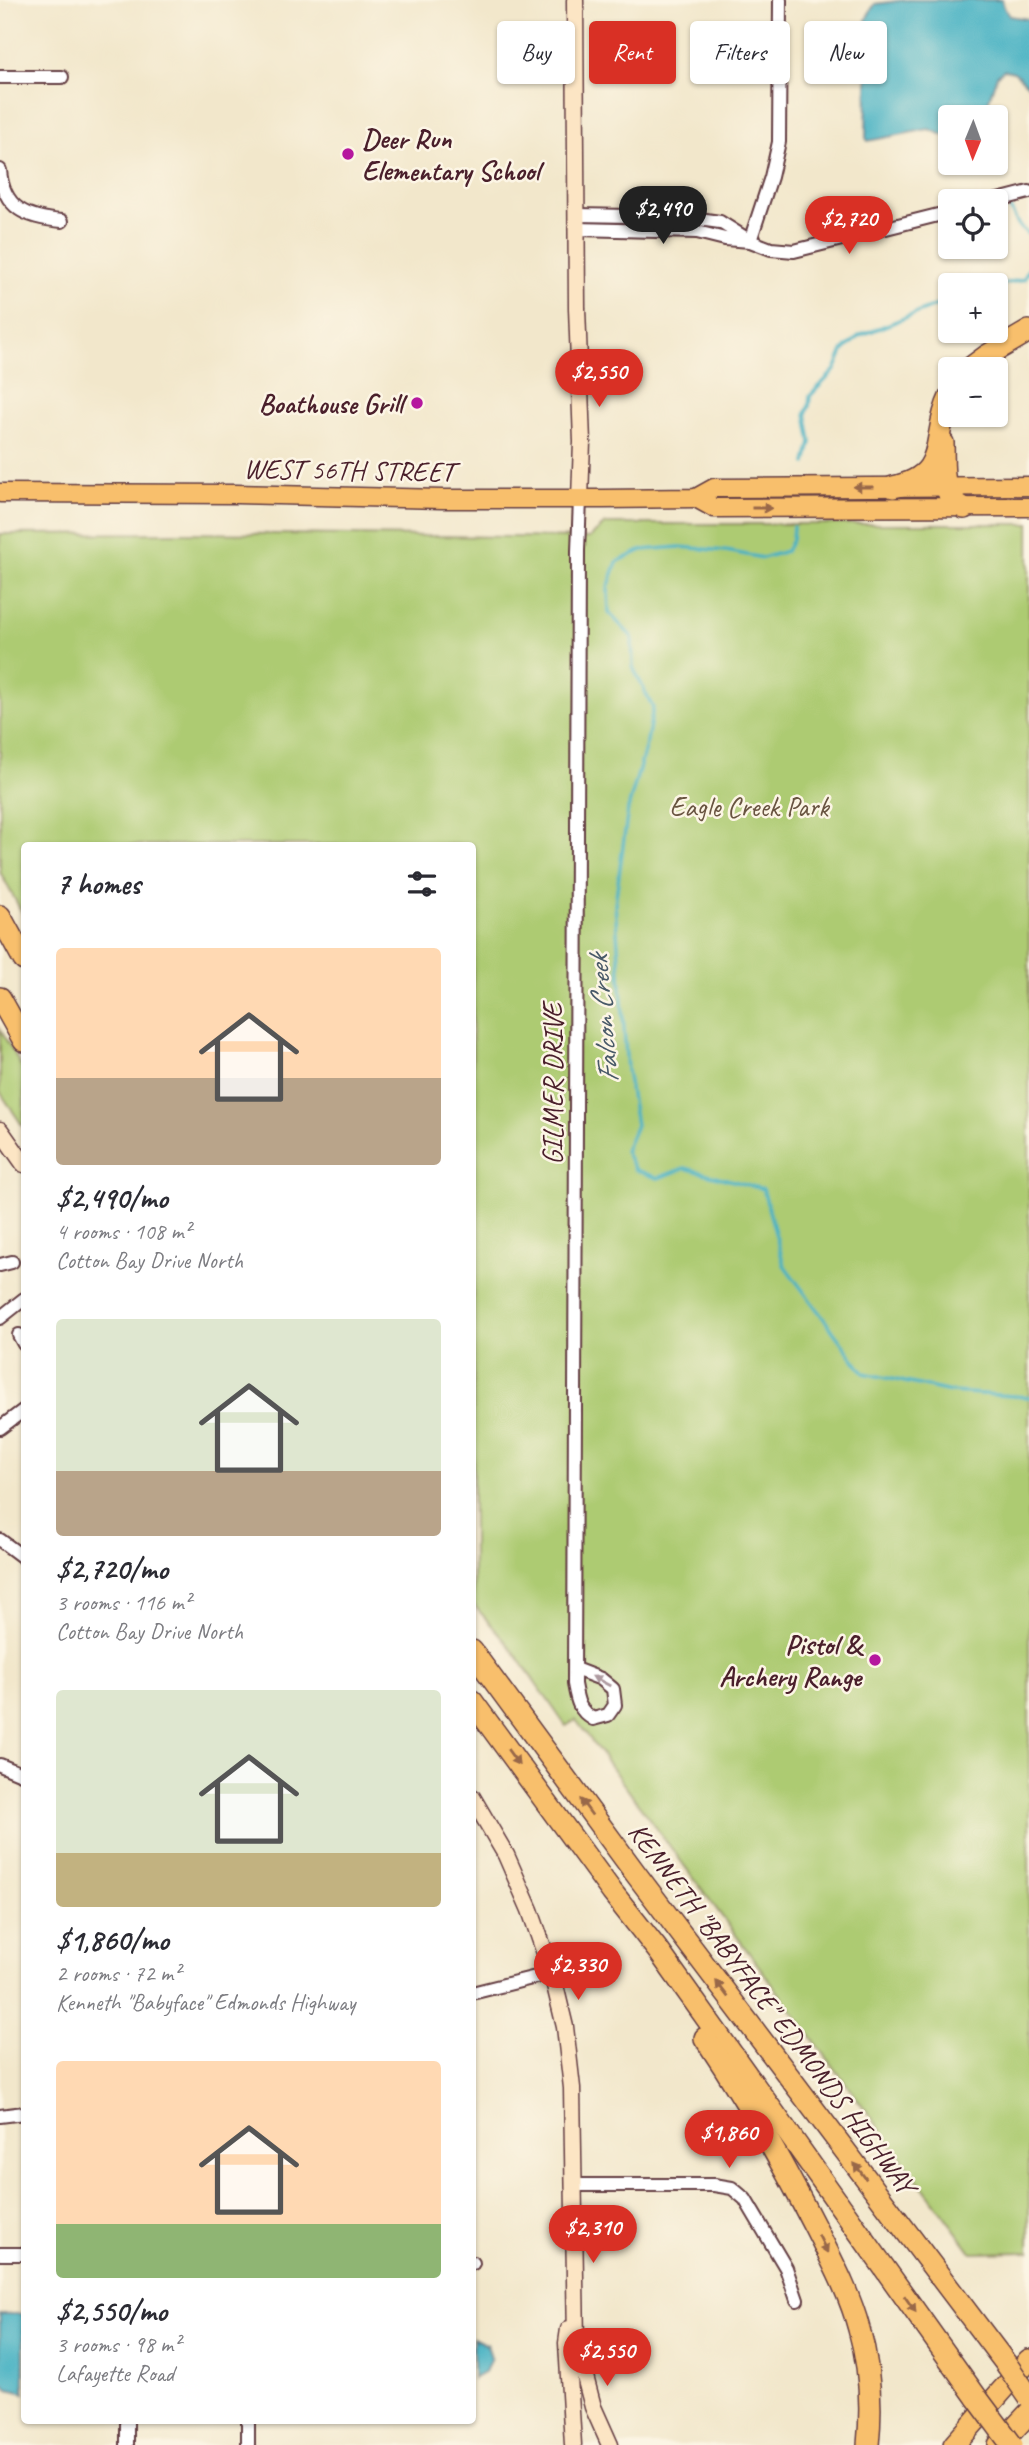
<!DOCTYPE html>
<meta charset="utf-8">
<style>
:root{--surface:#fff;--page:#f7f7f7;--text:#2b2b33;--muted:#7c7c81;--accent:#d93025}
body{margin:0;font-family:Caveat,sans-serif;background:var(--page);color:var(--text);height:100vh;display:flex;flex-direction:column;font-size:26px;white-space:nowrap}
*{box-sizing:border-box;margin:0}
p{font-size:23px;color:var(--muted)}
.icon{flex:none;width:38px;height:38px;fill:none;stroke:currentColor;stroke-width:2;stroke-linecap:round;stroke-linejoin:round}
.map{position:relative;flex:1;overflow:hidden}
.drawer{position:absolute;left:21px;top:842px;width:455px;height:1582px;display:flex;flex-direction:column;background:var(--surface);border-radius:7px;box-shadow:0 2px 5px #0004}
.drawer>*{flex:none}
.top-card{position:absolute;left:497px;top:21px;width:427px;height:63px;display:flex;gap:14px}
.needle{width:46px;rotate:181deg}
.buttons{position:absolute;left:938px;top:105px;display:grid;gap:14px}
.buttons a{display:grid;place-items:center;width:70px;height:70px;border-radius:7px;background:var(--surface);box-shadow:0 2px 5px #0004;font-size:35px}
.price{position:absolute;translate:-50% -60px;padding:0 16px;border-radius:24px;background:var(--accent);color:#fff;font-size:23px;line-height:46px;filter:drop-shadow(0 2px 4px #0008)}
.price::after{content:'';position:absolute;left:50%;top:42px;width:21px;height:16px;margin-left:-10px;background:inherit;clip-path:polygon(0 0,100% 0,50% 100%)}
.price.on{background:#222;color:#fff}
ul{padding:0;list-style:none}
li{display:grid;align-content:center;gap:14px;height:371px;padding:0 35px}
li span{display:grid;place-items:center;height:217px;border-radius:7px;color:#555}
li>.icon{margin-inline-start:auto}
span .icon{width:126px;height:126px;fill:#fffc;stroke-width:1}
li b{font-size:30px}
h2{display:flex;justify-content:space-between;align-items:center;height:84px;padding:0 35px;font-size:30px}
.pill{padding:0 24px;border-radius:7px;background:var(--surface);box-shadow:0 2px 5px #0004;font-size:24px;line-height:63px}
.pill.on{background:var(--accent);color:#fff}
.map>svg:first-child{display:block}
.green{fill:#adcb72;stroke:#7c754e;stroke-width:2}
.water{fill:#45b1c3;stroke:#486877;stroke-width:2}
.lines{fill:none;stroke-linecap:round;stroke-linejoin:round}
.stream{stroke:#45b1c3;stroke-width:3.5}
.street-casing{stroke:#633d43;stroke-width:16}
.secondary-casing{stroke:#633d43;stroke-width:19}
.primary-casing{stroke:#633d43;stroke-width:21}
.highway-casing{stroke:#633d43;stroke-width:24}
.street{stroke:#fff;stroke-width:12}
.secondary{stroke:#fce5c4;stroke-width:16}
.primary{stroke:#f8bf6c;stroke-width:18}
.highway{stroke:#f8bf6c;stroke-width:21}
.highway-bridge-casing{stroke:#633d43;stroke-width:24;stroke-linecap:butt}
.highway-bridge{stroke:#f8bf6c;stroke-width:21}
.oneway{fill:#986748}
.oneway2{fill:#ae9aa0}
.poi-dot{fill:#b5179e;stroke:#fcf5e5;stroke-width:2.5}
.labels{text-anchor:middle;dominant-baseline:central;stroke-width:5;stroke-linejoin:round;paint-order:stroke}
.poi-label{font-size:28px;font-weight:bold;fill:#4a1f2b;stroke:#fcf5e5;text-anchor:end}
.street-label{font-size:28px;fill:#4a1f2b;stroke:#fcf5e5}
.park-label{font-size:28px;fill:#685340;stroke:#fcf5e5}
.water-label{font-size:30px;font-style:italic;fill:#485968;stroke:#fcf5e5}
</style>
<div class="map">
<svg width="1029" height="2445" viewBox="0 0 1029 2445">
<rect width="100%" height="100%" fill="#fcf5e5"/>
<filter id="ink" filterUnits="userSpaceOnUse"><feTurbulence type="fractalNoise" baseFrequency=".0143" numOctaves="2"/><feDisplacementMap in="SourceGraphic" scale="14" xChannelSelector="R" yChannelSelector="G"/><feConvolveMatrix kernelMatrix="1 2 1 2 8 2 1 2 1" color-interpolation-filters="sRGB"/></filter>
<filter id="wash" filterUnits="userSpaceOnUse"><feTurbulence type="fractalNoise" baseFrequency=".00686" numOctaves="4" result="noise"/><feDisplacementMap in="SourceGraphic" scale="28" xChannelSelector="R" yChannelSelector="G"/><feGaussianBlur stdDeviation="1.57" result="paint"/><feColorMatrix in="noise" values="0 0 0 0 0 0 0 0 0 0 0 0 0 0 0 0 0 1.4 0 .05"/><feComposite in="paint" operator="in"/></filter>
<g filter="url(#wash)">
<rect width="100%" height="100%" fill="#f2e7cb"/>
<g class="green">
<path d="M 605,524 L 1029,524 L 1029,2252 L 972,2253 L 576,1720 L 566,1726 L 512,1649 L 473,1604 L 472,845 L 24,845 L 24,916 L 0,872 L 0,534 L 185,533 L 589,538 Z"/>
<path d="M 0,1029 L 24,1071 L 24,1128 L 0,1092 Z"/>
</g>
<g class="water">
<path d="M 906,0 L 1002,0 L 1004,7 L 1010,16 L 1029,19 L 1029,86 L 1014,72 L 1004,70 L 997,75 L 983,117 L 950,117 L 950,138 L 929,129 L 868,141 L 866,138 L 868,39 C 864,20 865,19 875,4 Z"/>
<path d="M 0,2314 L 24,2314 L 24,2393 L 9,2389 L 0,2381 Z"/>
<path d="M 473,2338 L 487,2345 L 491,2357 L 485,2372 L 473,2379 Z"/>
</g>
<g class="lines">
<g class="stream">
<path d="M 1009,206 L 1019,226 L 1029,235"/>
<path d="M 996,286 L 1024,279 L 1029,268"/>
<path d="M 806,463 L 811,442 L 806,413 L 809,406 L 810,396 L 835,370 L 843,351 L 859,336 L 950,300"/>
<path d="M 793,527 L 792,540 L 786,551 L 763,558 L 726,551 L 680,547 L 642,550 L 617,562 L 608,588 L 609,613 L 632,637 L 633,667 L 653,708 L 647,741 L 628,809 L 615,904 L 627,1070 L 636,1125 L 625,1151 L 635,1170 L 658,1178 L 685,1168 L 763,1189 L 784,1265 L 864,1373 L 951,1392 L 1029,1397"/>
</g>
</g>
</g>
<g filter="url(#ink)">
<g class="lines">
<defs>
<g id="street">
<path d="M 0,77 L 62,77"/>
<path d="M 0,170 C 3,209 27,218 62,221"/>
<path d="M 994,201 L 1029,192"/>
<path d="M 577,215 L 685,217 L 720,222 L 747,239"/>
<path d="M 577,229 L 697,232 L 725,239 L 750,241 L 771,249 L 794,251 L 950,212"/>
<path d="M 750,241 L 771,177 L 779,142 L 780,0"/>
<path d="M 0,1265 L 12,1262"/>
<path d="M 0,1318 L 24,1299"/>
<path d="M 19,1335 L 24,1344"/>
<path d="M 0,1428 L 24,1410"/>
<path d="M 0,1540 L 24,1558"/>
<path d="M 575,1669 L 601,1679 L 613,1689 L 615,1705 L 608,1715 L 593,1719 C 578,1710 577,1700 574,1684 L 578,551 L 580,499"/>
<path d="M 0,1765 L 24,1775"/>
<path d="M 472,1993 L 552,1973"/>
<path d="M 0,2116 L 24,2113"/>
<path d="M 573,2185 L 714,2185 L 732,2188 L 745,2199 L 786,2268 L 797,2300"/>
<path d="M 0,2254 L 24,2254"/>
<path d="M 472,2263 L 473,2263"/>
<path d="M 127,2445 L 127,2420"/>
<path d="M 248,2445 L 248,2420"/>
</g>
<g id="secondary">
<path d="M 575,0 L 577,308 L 582,442 L 580,499"/>
<path d="M 0,1130 L 24,1164"/>
<path d="M 472,1797 L 506,1855 L 530,1910 L 552,1973 L 565,2027 L 572,2088 L 576,2342 L 593,2407 L 610,2445"/>
<path d="M 569,2329 L 567,2343 L 573,2445"/>
</g>
<g id="primary">
<path d="M 0,493 L 237,494 L 442,499 L 603,499 L 696,498 L 714,488 L 1029,486"/>
<path d="M 696,498 L 714,508 L 1029,507"/>
</g>
<g id="highway">
<path d="M 969,369 L 988,355 L 1029,331"/>
<path d="M 943,443 C 944,467 939,496 964,508"/>
<path d="M 893,487 C 951,475 930,438 950,397"/>
<path d="M 0,916 L 24,960"/>
<path d="M 0,998 L 24,1041"/>
<path d="M 472,1651 L 636,1874 L 1007,2365"/>
<path d="M 472,1701 L 612,1892 L 660,1953 L 977,2398"/>
<path d="M 705,2038 C 745,2098 782,2162 815,2227 C 831,2259 850,2294 859,2329 C 870,2367 872,2406 868,2445"/>
<path d="M 954,2445 L 1029,2360"/>
<path d="M 999,2445 L 1029,2413"/>
</g>
</defs>
<use href="#street" class="street-casing"/>
<use href="#secondary" class="secondary-casing"/>
<use href="#primary" class="primary-casing"/>
<use href="#highway" class="highway-casing"/>
<use href="#street" class="street"/>
<use href="#secondary" class="secondary"/>
<use href="#primary" class="primary"/>
<use href="#highway" class="highway"/>
<defs>
<g id="highway-bridge">
<path d="M 1007,2365 L 1029,2397"/>
<path d="M 977,2398 L 1012,2445"/>
</g>
</defs>
<use href="#highway-bridge" class="highway-bridge-casing"/>
<use href="#highway-bridge" class="highway-bridge"/>
</g>
<defs><path id="oneway-solid" d="M-6-.8H1V-3.2L6.5 0L1 3.2V.8H-6Z" transform="scale(1.75)"/></defs>
<g class="oneway">
<use href="#oneway-solid" transform="translate(863 487) rotate(180)"/>
<use href="#oneway-solid" transform="translate(762 508)"/>
<use href="#oneway-solid" transform="translate(513 1757) rotate(54)"/>
<use href="#oneway-solid" transform="translate(586 1807) rotate(-126)"/>
<use href="#oneway-solid" transform="translate(722 1989) rotate(-127)"/>
<use href="#oneway-solid" transform="translate(860 2171) rotate(-127)"/>
<use href="#oneway-solid" transform="translate(823 2244) rotate(63)"/>
<use href="#oneway-solid" transform="translate(910 2304) rotate(55)"/>
</g>
<use class="oneway2" href="#oneway-solid" transform="translate(601 1681) rotate(-152)"/>
</g>
<g class="poi-dot">
<circle cx="348" cy="154" r="7"/>
<circle cx="417" cy="403" r="7"/>
<circle cx="875" cy="1660" r="7"/>
</g>
<g class="labels">
<g class="poi-label">
<text x="362" y="138" text-anchor="start">Deer Run<tspan x="362" dy="32">Elementary School</tspan></text>
<text x="403" y="403">Boathouse Grill</text>
<text x="861" y="1644">Pistol &amp;<tspan x="861" dy="32">Archery Range</tspan></text>
</g>
<g class="street-label">
<text transform="translate(349 470) rotate(1)">WEST 56TH STREET</text>
<text transform="translate(552 1084) rotate(-90)">GILMER DRIVE</text>
<text transform="translate(772 2008) rotate(53)">KENNETH "BABYFACE" EDMONDS HIGHWAY</text>
</g>
<g class="park-label">
<text x="749" y="806">Eagle Creek Park</text>
</g>
<g class="water-label">
<text transform="translate(603 1019) rotate(-95)">Falcon Creek</text>
</g>
</g>
</svg>
<div class="buttons">
<a><svg class="needle" viewBox="-14 -14 28 28"><path d="M0-13l5 13h-10z" fill="#e53935"/><path d="M0 13l5-13h-10z" fill="#7c7c81"/></svg></a>
<a><svg class="icon" aria-label="locate" viewBox="0 0 24 24"><circle cx="12" cy="12" r="6"/><path d="M12 2v4M12 18v4M2 12h4M18 12h4"/></svg></a>
<a>+</a>
<a>−</a>
</div>
<b class="price on" style="left:663px;top:246px">$2,490</b>
<b class="price" style="left:849px;top:256px">$2,720</b>
<b class="price" style="left:599px;top:409px">$2,550</b>
<b class="price" style="left:578px;top:2002px">$2,330</b>
<b class="price" style="left:729px;top:2170px">$1,860</b>
<b class="price" style="left:593px;top:2265px">$2,310</b>
<b class="price" style="left:607px;top:2388px">$2,550</b>
<div class="top-card">
<a class="pill">Buy</a>
<a class="pill on">Rent</a>
<a class="pill">Filters</a>
<a class="pill">New</a>
</div>
<section class="drawer">
<h2>7 homes<svg class="icon" aria-label="filters" viewBox="0 0 24 24"><path d="M4 7h16M4 17h16"/><circle cx="9" cy="7" r="2"/><circle cx="15" cy="17" r="2"/></svg></h2>
<ul>
<li><span style="background:linear-gradient(#ffd9b3 60%,#b9a48a 0)"><svg class="icon" aria-label="home" viewBox="0 0 24 24"><path d="M3 11l9-7 9 7M6 9v11h12V9"/></svg></span><div><b>$2,490/mo</b><p>4 rooms · 108 m²</p><p>Cotton Bay Drive North</p></div></li>
<li><span style="background:linear-gradient(#dfe7d0 70%,#b9a48a 0)"><svg class="icon" aria-label="home" viewBox="0 0 24 24"><path d="M3 11l9-7 9 7M6 9v11h12V9"/></svg></span><div><b>$2,720/mo</b><p>3 rooms · 116 m²</p><p>Cotton Bay Drive North</p></div></li>
<li><span style="background:linear-gradient(#dfe7d0 75%,#c2b280 0)"><svg class="icon" aria-label="home" viewBox="0 0 24 24"><path d="M3 11l9-7 9 7M6 9v11h12V9"/></svg></span><div><b>$1,860/mo</b><p>2 rooms · 72 m²</p><p>Kenneth &quot;Babyface&quot; Edmonds Highway</p></div></li>
<li><span style="background:linear-gradient(#ffd9b3 75%,#8fb573 0)"><svg class="icon" aria-label="home" viewBox="0 0 24 24"><path d="M3 11l9-7 9 7M6 9v11h12V9"/></svg></span><div><b>$2,550/mo</b><p>3 rooms · 98 m²</p><p>Lafayette Road</p></div></li>
</ul>
</section>
</div>
